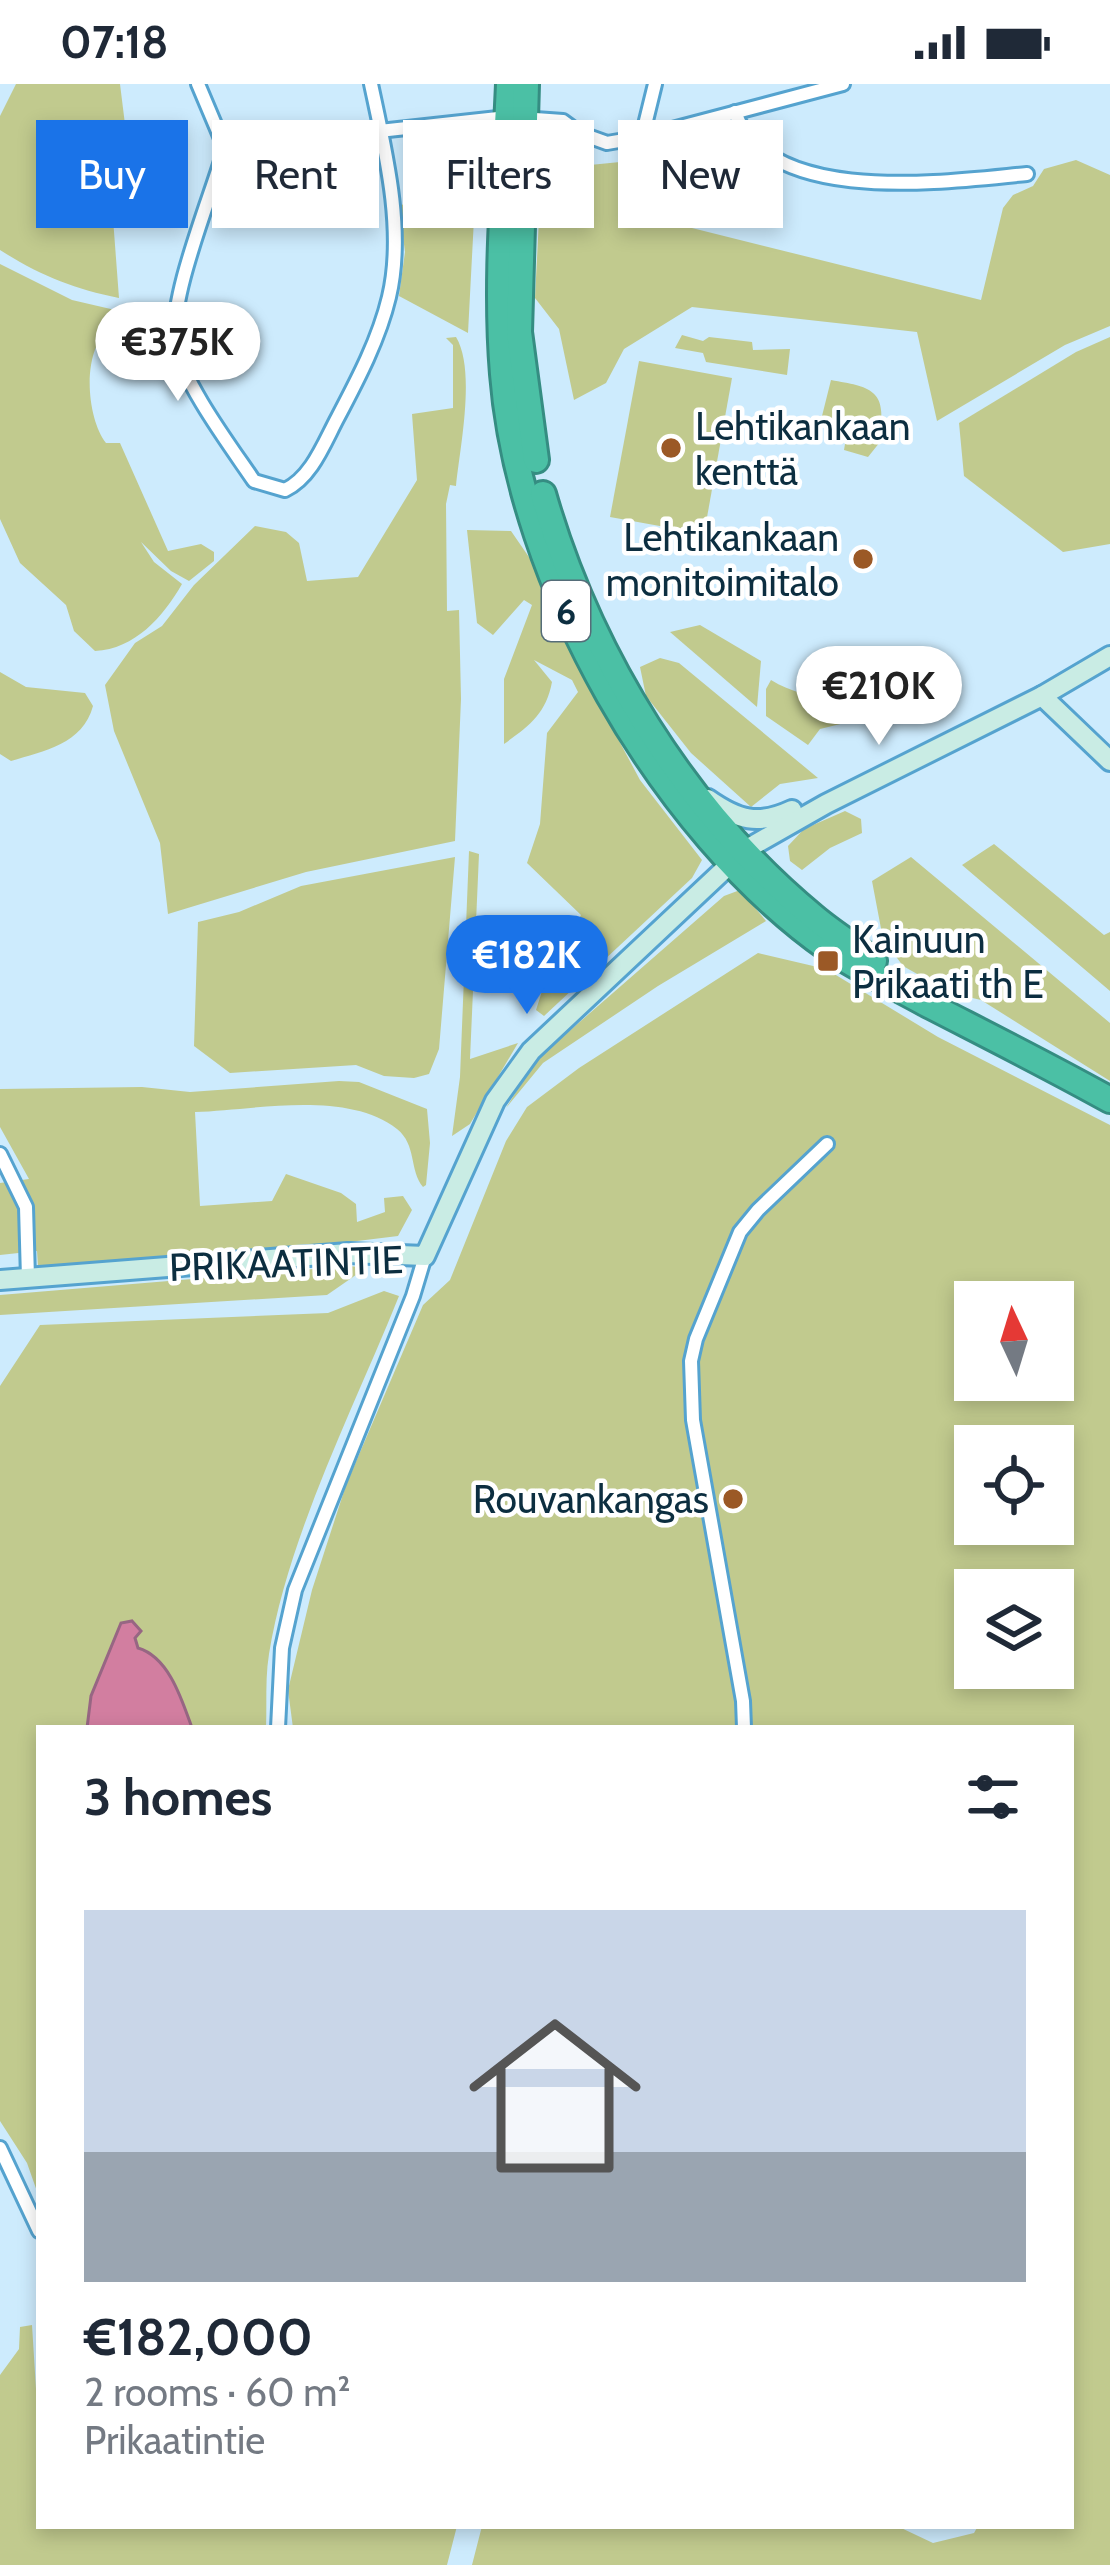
<!DOCTYPE html>
<meta charset="utf-8">
<style>
:root{--surface:#fff;--page:#f2f2f3;--text:#1f2937;--muted:#747a83;--accent:#1a73e8}
body{margin:0;font-family:Cabin,sans-serif;background:var(--page);color:var(--text);height:100vh;display:flex;flex-direction:column;font-size:45px;white-space:nowrap}
*{box-sizing:border-box;margin:0}
p{font-size:39px;color:var(--muted)}
.icon{flex:none;width:66px;height:66px;fill:none;stroke:currentColor;stroke-width:2;stroke-linecap:round;stroke-linejoin:round}
.map{position:relative;flex:1;overflow:hidden}
.panel{position:absolute;left:36px;top:1641px;width:1038px;height:804px;display:flex;flex-direction:column;background:var(--surface);border-radius:0px;box-shadow:0 6px 18px #0003}
.panel>*{flex:none}
.guide{position:absolute;left:36px;top:36px;width:1038px;height:108px;display:flex;gap:24px}
.needle{width:78px;rotate:356deg}
.fabs{position:absolute;left:954px;top:1197px;display:grid;gap:24px}
.fabs a{display:grid;place-items:center;width:120px;height:120px;border-radius:0px;background:var(--surface);box-shadow:0 6px 18px #0003;font-size:60px}
.price{position:absolute;translate:-50% -102px;padding:0 27px;border-radius:42px;background:#fff;color:#222;font-size:39px;line-height:78px;filter:drop-shadow(0 3px 6px #0008)}
.price::after{content:'';position:absolute;left:50%;top:72px;width:36px;height:27px;margin-left:-18px;background:inherit;clip-path:polygon(0 0,100% 0,50% 100%)}
.price.on{background:var(--accent);color:#fff}
ul{padding:0;list-style:none}
li{display:grid;align-content:center;gap:24px;height:636px;padding:0 48px}
li span{display:grid;place-items:center;height:372px;border-radius:0px;color:#555}
li>.icon{margin-inline-start:auto}
span .icon{width:216px;height:216px;fill:#fffc;stroke-width:1}
li b{font-size:51px}
h2{display:flex;justify-content:space-between;align-items:center;height:144px;padding:0 48px;font-size:51px}
.tag{padding:0 42px;border-radius:0px;background:var(--surface);box-shadow:0 6px 18px #0003;font-size:42px;line-height:108px}
.tag.on{background:var(--accent);color:#fff}
.status{display:flex;justify-content:space-between;align-items:center;height:84px;padding:0 60px;background:var(--surface);direction:ltr}
.status svg{height:33px;fill:currentColor}
.map>svg:first-child{display:block}
.green{fill:#c1ca8e;fill-rule:evenodd}
.water{fill:#d27ea0;stroke:#976683;stroke-width:3}
.lines{fill:none;stroke-linecap:round;stroke-linejoin:round}
.street-casing{stroke:#55a3cf;stroke-width:18}
.secondary-casing{stroke:#55a3cf;stroke-width:24}
.highway-casing{stroke:#358d82;stroke-width:30}
.street{stroke:#fff;stroke-width:12}
.secondary{stroke:#c9ece4;stroke-width:18}
.highway{stroke:#4bc0a5;stroke-width:24}
.poi-dot{fill:#9b5926;stroke:#fff;stroke-width:4.5}
.labels{text-anchor:middle;dominant-baseline:central;stroke-width:9;stroke-linejoin:round;paint-order:stroke}
.shield{fill:#fff;stroke:#556d79;stroke-width:3}
.shield-label{font-size:36px;font-weight:bold;fill:#0c2e40}
.poi-label{font-size:39px;fill:#0c2e40;stroke:#fff;text-anchor:start}
.street-label{font-size:39px;fill:#0c2e40;stroke:#fff}
</style>
<div class="status"><b>07:18</b><svg viewBox="0 0 49 12"><path d="M0 12V9h3v3zM5 12V6h3v6zM10 12V3h3v9zM15 12V0h3v12zM26 1h20v11H26zM47 4h2v5h-2z"/></svg></div>
<div class="map">
<svg width="1110" height="2481" viewBox="0 0 1110 2481">
<rect width="100%" height="100%" fill="#cdebfd"/>
<g class="green">
<path d="M 16,0 L 120,0 L 133,105 L 111,108 L 119,214 C 74,205 39,191 0,166 L 0,32 Z"/>
<path d="M 441,57 L 478,58 L 468,249 L 399,212 L 405,168 L 399,121 L 418,119 L 438,93 Z"/>
<path d="M 710,72 L 688,143 L 981,216 L 1003,124 L 1013,111 L 1033,102 L 1044,85 L 1076,76 L 1110,91 L 1110,242 L 1065,261 L 937,337 L 917,248 L 692,223 L 624,265 L 606,299 L 574,316 L 559,245 L 535,214 L 540,115 L 555,98 L 590,81 L 660,74 L 692,79 Z"/>
<path d="M 0,180 L 72,216 L 115,226 L 117,240 C 80,256 85,332 106,359 L 120,359 L 168,467 L 201,460 L 214,468 L 214,477 L 189,497 L 171,487 L 141,458 L 154,478 L 182,500 C 163,533 135,565 95,567 L 74,547 L 66,521 L 20,479 L 0,435 Z"/>
<path d="M 682,251 L 703,257 L 709,253 L 752,258 L 753,266 L 790,265 L 787,291 L 706,278 L 703,269 L 675,264 Z"/>
<path d="M 456,253 C 476,286 460,363 456,402 L 450,401 L 446,420 L 447,527 L 459,526 L 461,615 L 455,757 L 306,788 L 168,830 L 160,759 L 114,647 L 105,601 L 135,559 L 162,542 L 194,501 L 255,442 L 286,448 L 299,459 L 307,497 L 358,493 L 417,396 L 412,330 L 453,324 L 453,261 L 446,254 Z"/>
<path d="M 1110,253 L 1110,460 L 1063,468 L 964,392 L 959,339 L 1076,268 Z"/>
<path d="M 639,277 L 732,294 L 704,450 L 610,433 Z"/>
<path d="M 831,296 C 870,303 887,305 880,349 L 884,353 L 868,373 L 844,366 L 848,342 L 821,336 Z"/>
<path d="M 467,446 L 511,447 L 531,476 L 555,537 L 640,696 L 702,776 L 692,794 L 544,932 L 536,926 L 545,898 L 581,831 L 527,779 L 540,740 L 547,649 L 578,608 L 572,596 L 534,576 L 552,598 C 546,630 529,642 504,660 L 504,595 L 532,521 L 524,516 L 493,551 L 477,539 Z"/>
<path d="M 700,541 L 761,577 L 757,623 L 670,548 Z"/>
<path d="M 660,574 L 679,579 L 818,694 L 780,700 L 751,723 L 691,669 L 646,612 L 640,583 Z"/>
<path d="M 0,588 L 26,603 L 85,609 L 93,622 C 83,660 44,667 11,677 L 0,670 Z"/>
<path d="M 771,596 C 811,620 841,611 885,622 L 881,630 L 820,645 L 808,661 L 766,632 L 766,605 Z"/>
<path d="M 845,727 L 861,735 L 862,749 L 830,764 L 802,786 L 790,777 L 788,762 L 804,745 Z"/>
<path d="M 994,760 L 1104,851 L 1110,848 L 1110,907 L 962,781 Z"/>
<path d="M 469,767 L 479,770 L 470,975 L 518,959 L 470,1040 L 452,1052 L 460,993 Z"/>
<path d="M 455,773 L 439,965 L 429,990 L 414,994 L 384,992 L 356,981 L 230,989 L 194,962 L 198,838 L 239,828 L 301,802 Z"/>
<path d="M 911,773 L 1110,939 L 1110,997 L 981,916 L 951,909 L 903,882 L 883,855 L 872,797 Z"/>
<path d="M 740,806 L 766,837 L 658,902 L 543,979 L 506,1024 L 535,977 L 724,812 Z"/>
<path d="M 758,869 L 826,885 L 938,953 L 1110,1041 L 1110,2481 L 472,2481 L 482,2442 L 897,2442 L 933,2459 L 974,2449 L 978,2442 L 1071,2442 L 1071,1644 L 293,1644 L 288,1606 L 312,1506 L 346,1401 L 423,1221 L 450,1196 L 506,1057 L 527,1023 L 579,984 ZM 975,1218 L 1053,1218 L 1053,1296 L 975,1296 ZM 975,1362 L 1053,1362 L 1053,1440 L 975,1440 ZM 975,1506 L 1053,1506 L 1053,1584 L 975,1584 Z"/>
<path d="M 339,997 L 359,998 L 427,1025 L 430,1059 L 426,1101 L 423,1103 C 409,1086 417,1061 397,1045 C 347,1006 255,1026 195,1028 L 200,1122 L 272,1117 L 286,1090 L 341,1109 L 356,1120 L 357,1138 L 385,1128 L 384,1114 L 403,1112 L 412,1126 L 398,1152 L 292,1165 L 38,1182 L 37,1167 L 0,1171 L 0,1099 L 29,1095 L 0,1043 L 0,1005 L 142,1003 L 190,1008 Z"/>
<path d="M 350,1182 L 366,1184 L 327,1211 L 0,1231 L 0,1211 Z"/>
<path d="M 384,1207 L 399,1212 C 354,1324 288,1452 269,1570 C 265,1594 267,1620 266,1644 L 192,1644 L 176,1602 L 138,1564 L 135,1554 L 121,1540 L 91,1612 L 87,1644 L 39,1644 L 39,2113 L 27,2079 L 0,2037 L 0,1302 L 40,1241 L 328,1229 Z"/>
<path d="M 32,2241 L 36,2305 L 39,2306 L 39,2442 L 457,2442 L 447,2481 L 0,2481 L 0,2291 L 19,2265 L 20,2243 Z"/>
</g>
<path class="water" d="M 132,1537 L 141,1547 L 135,1554 L 138,1564 C 169,1573 182,1616 192,1644 L 87,1644 L 91,1612 L 121,1539 Z"/>
<g class="lines">
<defs>
<g id="street">
<path d="M 198,0 L 225,64"/>
<path d="M 735,28 C 768,124 951,97 1027,90"/>
<path d="M 452,40 L 484,48 L 582,50 L 607,59 L 642,53 L 843,0"/>
<path d="M 642,53 L 655,0"/>
<path d="M 225,64 C 212,111 167,217 176,261 C 183,299 231,363 254,397 L 285,406 C 312,393 324,359 338,333 C 358,295 379,255 389,213 C 405,146 385,66 371,0"/>
<path d="M 225,64 L 507,33 L 563,37 L 578,48"/>
<path d="M 0,1070 L 26,1123 L 28,1194"/>
<path d="M 278,1644 L 282,1564 L 295,1506 L 413,1212 L 425,1172"/>
<path d="M 744,1644 L 743,1617 L 693,1336 L 691,1277 L 696,1255 L 740,1148 L 758,1126 L 827,1060"/>
<path d="M 0,2064 L 39,2147"/>
</g>
<g id="secondary">
<path d="M 1042,612 L 1110,677"/>
<path d="M 708,715 C 738,736 758,742 792,726"/>
<path d="M 0,1196 L 348,1169 L 425,1172 L 495,1017 L 531,967 L 745,766 L 826,720 L 1042,612 L 1110,572"/>
</g>
<g id="highway">
<path d="M 509,0 C 505,97 495,193 503,290 C 519,497 660,747 830,866 C 861,887 893,901 925,919 C 987,951 1049,982 1110,1016"/>
<path d="M 526,0 L 519,248 L 536,376"/>
<path d="M 543,410 C 589,570 685,727 814,833 C 833,849 854,862 874,877"/>
</g>
</defs>
<use href="#street" class="street-casing"/>
<use href="#secondary" class="secondary-casing"/>
<use href="#highway" class="highway-casing"/>
<use href="#street" class="street"/>
<use href="#secondary" class="secondary"/>
<use href="#highway" class="highway"/>
</g>
<g class="poi-dot">
<circle cx="671" cy="364" r="12"/>
<circle cx="863" cy="475" r="12"/>
<rect x="816" y="865" width="24" height="24" rx="6"/>
<circle cx="733" cy="1415" r="12"/>
</g>
<g class="labels">
<rect class="shield" x="542" y="497" width="48" height="60" rx="9"/>
<g class="shield-label">
<text x="566" y="527">6</text>
</g>
<g class="poi-label">
<text x="695" y="342">Lehtikankaan<tspan x="695" dy="45">kenttä</tspan></text>
<text x="839" y="453" text-anchor="end">Lehtikankaan<tspan x="839" dy="45">monitoimitalo</tspan></text>
<text x="852" y="855">Kainuun<tspan x="852" dy="45">Prikaati th E</tspan></text>
<text x="709" y="1415" text-anchor="end">Rouvankangas</text>
</g>
<g class="street-label">
<text transform="translate(286 1179) rotate(-2)">PRIKAATINTIE</text>
</g>
</g>
</svg>
<div class="fabs">
<a><svg class="needle" viewBox="-14 -14 28 28"><path d="M0-13l5 13h-10z" fill="#e53935"/><path d="M0 13l5-13h-10z" fill="#747a83"/></svg></a>
<a><svg class="icon" aria-label="locate" viewBox="0 0 24 24"><circle cx="12" cy="12" r="6"/><path d="M12 2v4M12 18v4M2 12h4M18 12h4"/></svg></a>
<a><svg class="icon" aria-label="layers" viewBox="0 0 24 24"><path d="M12 4l9 5-9 5-9-5zM3 14l9 5 9-5"/></svg></a>
</div>
<b class="price" style="left:178px;top:320px">€375K</b>
<b class="price" style="left:879px;top:664px">€210K</b>
<b class="price on" style="left:527px;top:933px">€182K</b>
<div class="guide">
<a class="tag on">Buy</a>
<a class="tag">Rent</a>
<a class="tag">Filters</a>
<a class="tag">New</a>
</div>
<section class="panel">
<h2>3 homes<svg class="icon" aria-label="filters" viewBox="0 0 24 24"><path d="M4 7h16M4 17h16"/><circle cx="9" cy="7" r="2"/><circle cx="15" cy="17" r="2"/></svg></h2>
<ul>
<li><span style="background:linear-gradient(#c9d6e8 65%,#9aa5b1 0)"><svg class="icon" aria-label="home" viewBox="0 0 24 24"><path d="M3 11l9-7 9 7M6 9v11h12V9"/></svg></span><div><b>€182,000</b><p>2 rooms · 60 m²</p><p>Prikaatintie</p></div></li>
</ul>
</section>
</div>
